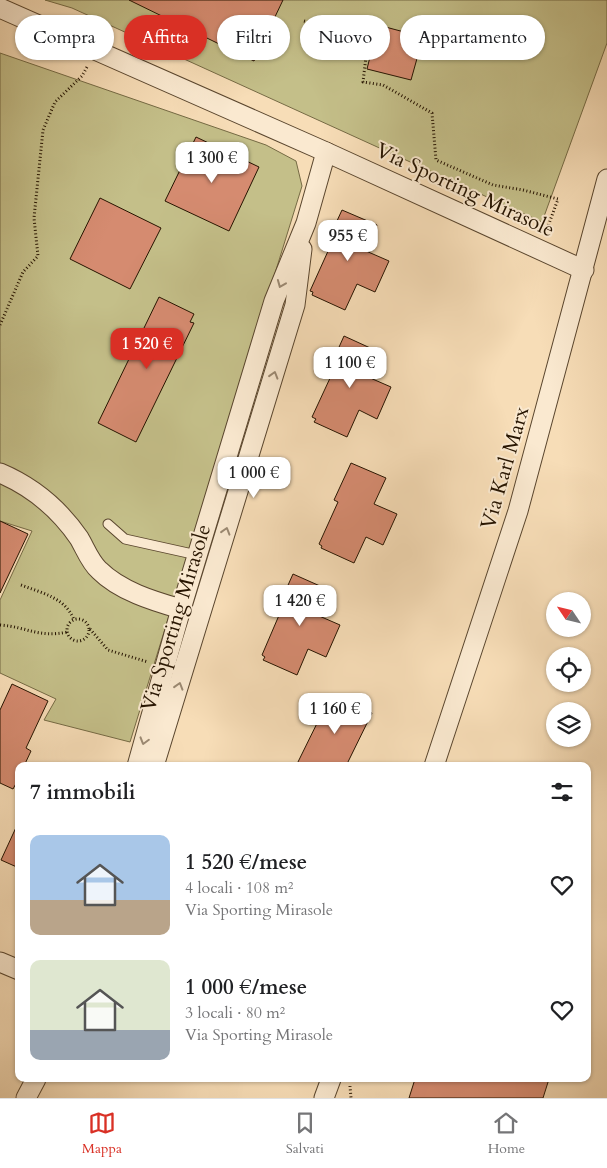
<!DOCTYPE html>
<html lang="it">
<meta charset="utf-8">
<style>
:root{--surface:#fff;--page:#f6f6f6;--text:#202124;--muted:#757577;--line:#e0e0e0;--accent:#d93025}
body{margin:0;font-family:Cardo,serif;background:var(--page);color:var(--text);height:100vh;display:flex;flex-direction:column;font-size:19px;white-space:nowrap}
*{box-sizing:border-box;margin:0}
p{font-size:16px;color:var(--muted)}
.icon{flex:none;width:28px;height:28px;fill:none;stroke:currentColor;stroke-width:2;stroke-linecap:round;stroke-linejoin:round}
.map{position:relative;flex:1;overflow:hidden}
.details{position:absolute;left:15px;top:762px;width:576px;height:320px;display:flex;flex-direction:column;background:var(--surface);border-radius:10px;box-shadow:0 1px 4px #0004}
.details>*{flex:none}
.hud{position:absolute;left:15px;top:15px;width:578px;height:45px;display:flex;gap:10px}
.needle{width:32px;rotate:305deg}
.tools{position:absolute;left:546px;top:592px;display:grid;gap:10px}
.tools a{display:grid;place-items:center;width:45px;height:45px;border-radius:50%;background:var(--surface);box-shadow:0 1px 4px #0004;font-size:25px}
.price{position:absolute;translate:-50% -42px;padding:0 11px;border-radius:10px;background:#fff;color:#222;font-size:16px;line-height:32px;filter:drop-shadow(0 1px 2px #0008)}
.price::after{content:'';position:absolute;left:50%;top:30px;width:15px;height:11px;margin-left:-8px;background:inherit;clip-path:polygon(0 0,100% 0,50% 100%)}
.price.active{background:var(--accent);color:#fff}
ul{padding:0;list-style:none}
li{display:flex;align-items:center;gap:15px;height:125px;padding:0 15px}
li span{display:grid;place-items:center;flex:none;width:140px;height:100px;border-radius:10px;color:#555}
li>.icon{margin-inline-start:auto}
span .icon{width:60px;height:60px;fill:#fffc;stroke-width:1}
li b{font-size:21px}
h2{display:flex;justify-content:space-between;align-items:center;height:60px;padding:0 15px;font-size:21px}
.pill{padding:0 18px;border-radius:22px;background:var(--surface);box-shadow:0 1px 4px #0004;font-size:18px;line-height:45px}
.pill.active{background:var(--accent);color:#fff}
.tab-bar{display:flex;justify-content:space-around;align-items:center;height:70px;border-top:1px solid var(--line);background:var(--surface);font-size:14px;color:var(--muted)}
.tab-bar a{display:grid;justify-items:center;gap:2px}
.tab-bar .active{color:var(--accent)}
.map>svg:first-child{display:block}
.green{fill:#c4bf89;stroke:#756a44}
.building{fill:#d58b70;stroke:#261400}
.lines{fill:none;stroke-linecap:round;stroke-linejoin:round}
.lane-casing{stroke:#5a462e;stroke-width:11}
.street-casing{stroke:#5a462e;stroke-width:21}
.path{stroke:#261400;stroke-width:3;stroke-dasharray:1 2.5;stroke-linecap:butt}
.lane{stroke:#fae9d0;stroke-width:9}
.street{stroke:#fae9d0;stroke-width:19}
.oneway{stroke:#9b8972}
.labels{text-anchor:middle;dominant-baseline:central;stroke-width:4;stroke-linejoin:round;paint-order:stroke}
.street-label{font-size:21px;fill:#261400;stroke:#fae9d0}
</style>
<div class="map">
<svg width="607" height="1098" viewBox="0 0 607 1098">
<rect width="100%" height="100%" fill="#f7ddb7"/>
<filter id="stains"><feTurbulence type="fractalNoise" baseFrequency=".004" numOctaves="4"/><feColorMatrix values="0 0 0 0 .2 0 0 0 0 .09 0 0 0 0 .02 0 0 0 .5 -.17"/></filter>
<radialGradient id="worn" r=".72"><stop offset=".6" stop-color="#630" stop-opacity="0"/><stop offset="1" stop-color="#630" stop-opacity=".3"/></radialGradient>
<g class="green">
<path d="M 45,0 L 607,0 L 607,43 L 542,222 L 72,8 Z"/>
<path d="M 0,53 L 266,145 L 296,161 L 302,186 L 130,742 L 44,720 L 56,699 L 0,673 L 0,600 L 32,531 L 0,521 Z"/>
</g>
<g class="building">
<path d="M 129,0 L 283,0 L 254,61 Z"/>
<path d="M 378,25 L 423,37 L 411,80 L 367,69 Z"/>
<path d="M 196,137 L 259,167 L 229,231 L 165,201 Z"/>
<path d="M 100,198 L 161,228 L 130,289 L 70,259 Z"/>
<path d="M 342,210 L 377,225 L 366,251 L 389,261 L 375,292 L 357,284 L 345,310 L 312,295 L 313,292 L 310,291 L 329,249 L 325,247 Z"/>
<path d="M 159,297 L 194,314 L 190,322 L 194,323 L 136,442 L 98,423 Z"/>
<path d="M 344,336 L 379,352 L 368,377 L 391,387 L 377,419 L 359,410 L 347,437 L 314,422 L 316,419 L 312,417 L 331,376 L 327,374 Z"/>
<path d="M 351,463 L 386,478 L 374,504 L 397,514 L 383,545 L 366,537 L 354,563 L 321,548 L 322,546 L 319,544 L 338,502 L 334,500 Z"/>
<path d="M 0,521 L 28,534 L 0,593 Z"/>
<path d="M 293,574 L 329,590 L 317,615 L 340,625 L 326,657 L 308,649 L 297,675 L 263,660 L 265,657 L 262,655 L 280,613 L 276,612 Z"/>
<path d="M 12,684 L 48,701 L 26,748 L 31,751 L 24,766 L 19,766 L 19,778 L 13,789 L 0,783 L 0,710 Z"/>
<path d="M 338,696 L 372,713 L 346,766 L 296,766 L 328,701 L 334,704 Z"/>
<path d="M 19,821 L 19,868 L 1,860 Z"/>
<path d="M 415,1079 L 549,1079 L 543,1098 L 409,1098 Z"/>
</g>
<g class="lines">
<defs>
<path id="lane" d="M 108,524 L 125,539 L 197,555"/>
<g id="street">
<path d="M 0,8 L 326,152 L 584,270"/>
<path d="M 0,473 C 33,487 59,509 79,538 C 85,548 90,562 99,570 C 120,591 153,601 181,609"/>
<path d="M 137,766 L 181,609 L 274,301 L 306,223 L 326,152"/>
<path d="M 154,766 L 295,305 L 302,249"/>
<path d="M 434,766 L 518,511 L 607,179"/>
<path d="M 0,962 L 19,970"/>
<path d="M 26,1098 L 36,1079"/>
<path d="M 324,1098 L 331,1079"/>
</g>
</defs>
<use href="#lane" class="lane-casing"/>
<use href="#street" class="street-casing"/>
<g class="path">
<path d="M 304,21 L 368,40 L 363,82 L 383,85 L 432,113 L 436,160 L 493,185 L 523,190 L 558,199 L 546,232"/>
<path d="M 0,325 L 23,272 L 38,256 L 34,218 L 43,130 L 55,102 L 82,76 L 87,67"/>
<path d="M 21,585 C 42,593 66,598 74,620"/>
<circle cx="78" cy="630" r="11"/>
<path d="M 0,625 C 28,627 37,638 68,632"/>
<path d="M 90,629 L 108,650 L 148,662"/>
<path d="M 350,1086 L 351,1098"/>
</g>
<use href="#lane" class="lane"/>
<use href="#street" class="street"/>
</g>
<defs><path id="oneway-chevron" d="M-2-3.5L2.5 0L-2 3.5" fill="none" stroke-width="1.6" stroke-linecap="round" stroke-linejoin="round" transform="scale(1.25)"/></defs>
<g class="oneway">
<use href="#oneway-chevron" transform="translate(281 284) rotate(112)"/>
<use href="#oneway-chevron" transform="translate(274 375) rotate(-73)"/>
<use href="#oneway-chevron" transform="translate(226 531) rotate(-73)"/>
<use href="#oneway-chevron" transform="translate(179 686) rotate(-73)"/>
<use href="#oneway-chevron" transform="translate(144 741) rotate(106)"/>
</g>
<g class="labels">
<g class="street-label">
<text transform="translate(465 190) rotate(25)">Via Sporting Mirasole</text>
<text transform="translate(505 468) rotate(-74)">Via Karl Marx</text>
<text transform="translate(176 618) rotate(-73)">Via Sporting Mirasole</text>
</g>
</g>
<rect width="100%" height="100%" filter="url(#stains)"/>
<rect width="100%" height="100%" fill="url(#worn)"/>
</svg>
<div class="tools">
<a><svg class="needle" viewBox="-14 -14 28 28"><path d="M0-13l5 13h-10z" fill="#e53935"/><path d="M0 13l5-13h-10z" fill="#757577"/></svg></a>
<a><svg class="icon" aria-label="locate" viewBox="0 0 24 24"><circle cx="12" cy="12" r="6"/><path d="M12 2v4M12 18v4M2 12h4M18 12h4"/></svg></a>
<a><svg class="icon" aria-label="layers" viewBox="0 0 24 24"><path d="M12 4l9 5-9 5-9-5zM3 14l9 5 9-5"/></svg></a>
</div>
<b class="price" style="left:212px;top:184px">1 300 €</b>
<b class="price" style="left:348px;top:262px">955 €</b>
<b class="price active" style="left:147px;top:370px">1 520 €</b>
<b class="price" style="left:350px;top:389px">1 100 €</b>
<b class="price" style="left:254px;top:499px">1 000 €</b>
<b class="price" style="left:300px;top:627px">1 420 €</b>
<b class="price" style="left:335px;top:735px">1 160 €</b>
<div class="hud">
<a class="pill">Compra</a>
<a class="pill active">Affitta</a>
<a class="pill">Filtri</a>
<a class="pill">Nuovo</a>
<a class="pill">Appartamento</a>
</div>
<section class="details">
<h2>7 immobili<svg class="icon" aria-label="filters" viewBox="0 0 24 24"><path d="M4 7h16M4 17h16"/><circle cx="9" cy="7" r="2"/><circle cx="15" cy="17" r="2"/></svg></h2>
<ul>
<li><span style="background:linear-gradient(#a9c7e8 65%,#b9a48a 0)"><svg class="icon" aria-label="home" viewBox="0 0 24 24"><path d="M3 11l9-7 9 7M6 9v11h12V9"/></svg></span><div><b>1 520 €/mese</b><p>4 locali · 108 m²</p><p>Via Sporting Mirasole</p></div><svg class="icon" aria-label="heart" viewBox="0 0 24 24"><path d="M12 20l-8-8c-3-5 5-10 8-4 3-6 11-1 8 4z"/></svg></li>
<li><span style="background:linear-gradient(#dfe7d0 70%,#9aa5b1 0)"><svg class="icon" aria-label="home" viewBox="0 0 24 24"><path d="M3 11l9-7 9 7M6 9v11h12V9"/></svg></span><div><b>1 000 €/mese</b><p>3 locali · 80 m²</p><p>Via Sporting Mirasole</p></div><svg class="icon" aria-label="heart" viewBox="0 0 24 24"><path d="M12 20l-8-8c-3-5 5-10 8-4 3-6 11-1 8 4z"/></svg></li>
</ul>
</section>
</div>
<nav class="tab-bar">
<a class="active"><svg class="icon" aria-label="map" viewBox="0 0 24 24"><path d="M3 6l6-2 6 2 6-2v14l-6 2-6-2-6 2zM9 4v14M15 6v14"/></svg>Mappa</a>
<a><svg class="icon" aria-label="saved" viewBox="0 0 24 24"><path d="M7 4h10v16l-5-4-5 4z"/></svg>Salvati</a>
<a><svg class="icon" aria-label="home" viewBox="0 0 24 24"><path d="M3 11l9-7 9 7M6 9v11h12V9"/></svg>Home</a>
</nav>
